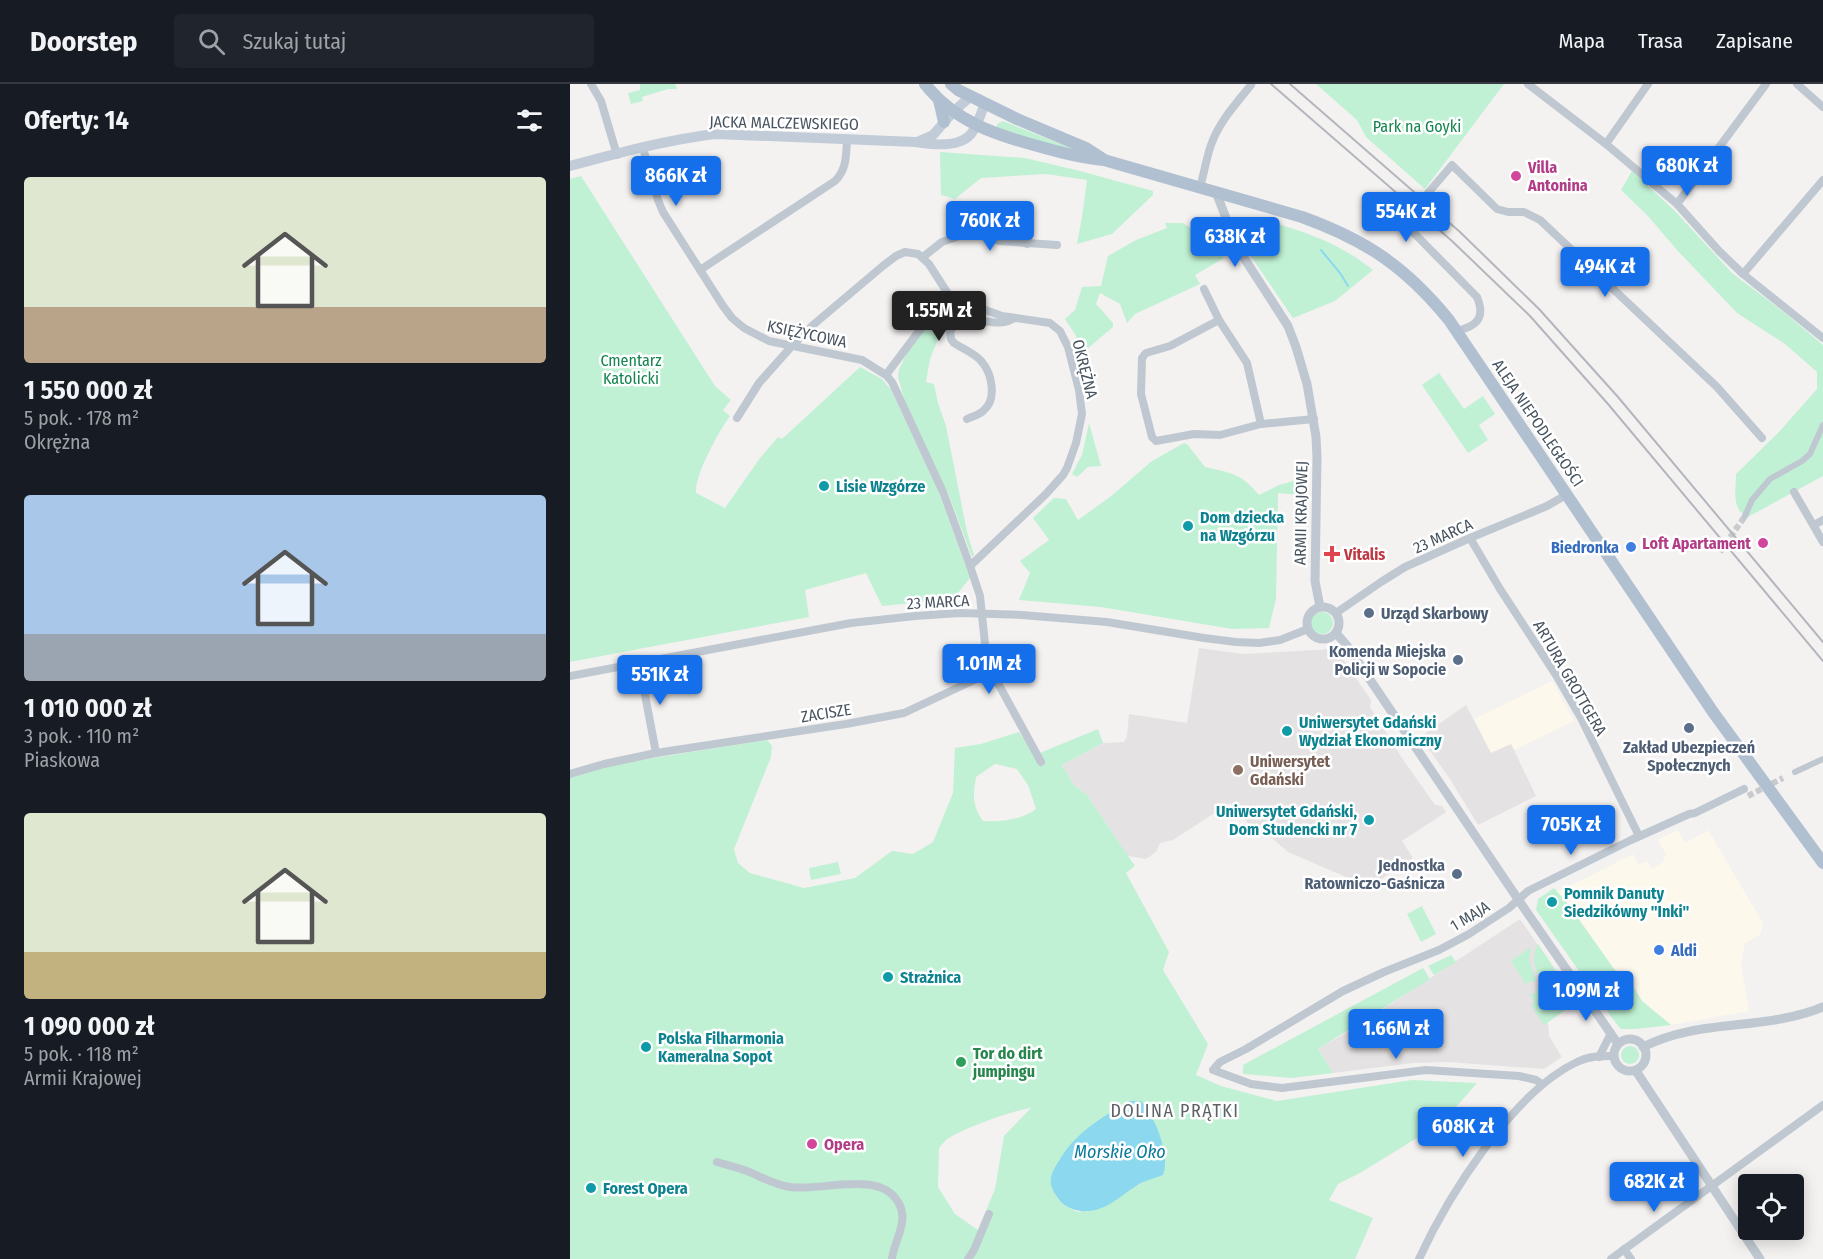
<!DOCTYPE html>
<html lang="pl">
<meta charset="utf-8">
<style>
:root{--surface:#171b24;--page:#20242c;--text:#f1f3f6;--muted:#9ea1a6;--line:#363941;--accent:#156feb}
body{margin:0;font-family:"Fira Sans Condensed",sans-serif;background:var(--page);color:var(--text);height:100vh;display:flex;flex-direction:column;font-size:22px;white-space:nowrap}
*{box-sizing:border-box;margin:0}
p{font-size:20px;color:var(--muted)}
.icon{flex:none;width:33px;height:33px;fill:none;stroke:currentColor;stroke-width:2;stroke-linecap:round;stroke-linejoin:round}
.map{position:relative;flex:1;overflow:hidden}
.drawer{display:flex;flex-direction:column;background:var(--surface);width:570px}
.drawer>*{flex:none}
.controls{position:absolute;left:1168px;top:1090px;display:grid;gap:12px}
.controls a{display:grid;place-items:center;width:66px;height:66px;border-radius:6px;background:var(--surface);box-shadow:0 3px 15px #0003;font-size:30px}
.price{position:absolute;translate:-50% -51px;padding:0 14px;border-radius:6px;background:var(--accent);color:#fff;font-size:20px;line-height:39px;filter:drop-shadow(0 2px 3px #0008)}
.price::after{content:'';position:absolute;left:50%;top:36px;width:18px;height:14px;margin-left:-9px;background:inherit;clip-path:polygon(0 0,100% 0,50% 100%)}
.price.on{background:#222;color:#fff}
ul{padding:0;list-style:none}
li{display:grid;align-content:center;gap:12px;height:318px;padding:0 24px}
li span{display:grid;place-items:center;height:186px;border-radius:6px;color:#555}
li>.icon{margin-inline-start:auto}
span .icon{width:108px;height:108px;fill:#fffc;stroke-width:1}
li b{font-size:26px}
h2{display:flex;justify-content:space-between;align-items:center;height:72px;padding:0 24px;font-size:26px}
header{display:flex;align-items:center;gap:36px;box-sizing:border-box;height:84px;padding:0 30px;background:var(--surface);border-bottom:2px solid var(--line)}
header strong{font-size:28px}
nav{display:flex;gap:33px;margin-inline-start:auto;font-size:21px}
.search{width:420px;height:54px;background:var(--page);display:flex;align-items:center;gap:15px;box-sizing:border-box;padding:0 21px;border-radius:6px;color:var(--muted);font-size:22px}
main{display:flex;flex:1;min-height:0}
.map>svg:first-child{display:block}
.commercial{fill:#fdf8ec}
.education{fill:#e5e2e3}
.green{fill:#c0f1d4;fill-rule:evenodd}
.water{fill:#8cd9ef}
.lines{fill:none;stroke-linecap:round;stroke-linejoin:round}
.stream{stroke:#8cd9ef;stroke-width:2}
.pedestrian-tunnel{stroke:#c9cacd;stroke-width:6;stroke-dasharray:6 3;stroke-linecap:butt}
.minor-tunnel{stroke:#c9cacd;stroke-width:8;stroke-dasharray:8 4;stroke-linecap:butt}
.pedestrian{stroke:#bfc8d1;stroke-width:6}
.minor{stroke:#bfc8d1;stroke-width:8}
.tertiary{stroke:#bfc8d1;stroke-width:9}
.secondary{stroke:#c2ccd8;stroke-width:10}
.primary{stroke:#b1c0d0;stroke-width:12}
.rail{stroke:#b3b6bc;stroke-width:2}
.hotel-dot{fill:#d1479c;stroke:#fff;stroke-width:2}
.culture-dot{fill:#0f9aa8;stroke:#fff;stroke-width:2}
.shop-dot{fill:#3f7fe0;stroke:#fff;stroke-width:2}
.health-dot{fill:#e0444e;stroke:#fff;stroke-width:2}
.service-dot{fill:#5c6f8a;stroke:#fff;stroke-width:2}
.education-dot{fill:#8d6e63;stroke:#fff;stroke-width:2}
.leisure-dot{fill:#2e9e5b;stroke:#fff;stroke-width:2}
.labels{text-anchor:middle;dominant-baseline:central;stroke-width:5;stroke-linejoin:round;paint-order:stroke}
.street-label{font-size:16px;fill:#485460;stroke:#fff}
.park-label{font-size:16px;fill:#15854f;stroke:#fff}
.hotel-label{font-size:16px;font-weight:bold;fill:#b23c85;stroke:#fff;text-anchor:start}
.culture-label{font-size:16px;font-weight:bold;fill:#0d838f;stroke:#fff;text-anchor:start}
.shop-label{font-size:16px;font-weight:bold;fill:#366cbe;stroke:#fff;text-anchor:end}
.health-label{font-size:16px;font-weight:bold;fill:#be3a42;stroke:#fff;text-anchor:start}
.service-label{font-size:16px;font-weight:bold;fill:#4e5e75;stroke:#fff;text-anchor:end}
.education-label{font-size:16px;font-weight:bold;fill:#785e54;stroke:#fff;text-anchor:start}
.leisure-label{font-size:16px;font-weight:bold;fill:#27864d;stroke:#fff;text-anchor:start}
.neighbourhood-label{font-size:18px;letter-spacing:1.5px;fill:#5e6267;stroke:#fff}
.water-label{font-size:18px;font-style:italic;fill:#0a7a9b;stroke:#fff}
</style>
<header>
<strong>Doorstep</strong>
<div class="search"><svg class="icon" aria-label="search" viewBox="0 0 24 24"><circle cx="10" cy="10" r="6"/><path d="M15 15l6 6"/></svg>Szukaj tutaj</div>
<nav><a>Mapa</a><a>Trasa</a><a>Zapisane</a></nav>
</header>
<main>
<section class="drawer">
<h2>Oferty: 14<svg class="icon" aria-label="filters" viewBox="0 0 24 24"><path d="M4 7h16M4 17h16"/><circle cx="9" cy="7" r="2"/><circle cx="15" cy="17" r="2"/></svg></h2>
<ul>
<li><span style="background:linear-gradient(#dfe7d0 70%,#b9a48a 0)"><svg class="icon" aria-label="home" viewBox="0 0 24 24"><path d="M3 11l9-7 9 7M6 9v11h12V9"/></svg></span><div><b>1 550 000 zł</b><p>5 pok. · 178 m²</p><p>Okrężna</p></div></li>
<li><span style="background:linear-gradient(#a9c7e8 75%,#9aa5b1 0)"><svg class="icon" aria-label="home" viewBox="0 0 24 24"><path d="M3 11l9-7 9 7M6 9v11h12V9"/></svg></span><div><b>1 010 000 zł</b><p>3 pok. · 110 m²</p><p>Piaskowa</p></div></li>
<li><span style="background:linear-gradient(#dfe7d0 75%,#c2b280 0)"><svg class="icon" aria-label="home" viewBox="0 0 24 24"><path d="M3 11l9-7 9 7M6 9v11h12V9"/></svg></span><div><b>1 090 000 zł</b><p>5 pok. · 118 m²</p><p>Armii Krajowej</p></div></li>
</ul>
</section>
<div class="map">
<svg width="1253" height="1175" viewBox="0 0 1253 1175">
<rect width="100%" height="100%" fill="#f4f1f1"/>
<g class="commercial">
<path d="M 982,597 L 1004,637 L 944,666 L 941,660 L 921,669 L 904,635 Z"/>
<path d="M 1108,746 L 1115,759 L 1140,746 L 1140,749 L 1193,839 L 1190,851 L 1175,859 L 1171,880 L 1179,927 L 1101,941 L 1072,917 L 1058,894 L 1044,885 L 998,820 L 986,807 L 998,803 L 1063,770 L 1069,780 L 1077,777 L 1082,785 L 1093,778 L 1096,770 L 1088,756 Z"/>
</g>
<g class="education">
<path d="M 629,564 L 673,570 L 763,565 L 768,568 L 801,616 L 800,623 L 832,674 L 865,721 L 872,722 L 876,728 L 832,757 L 843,774 L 799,803 L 718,768 L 688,742 L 683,745 L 660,719 L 603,756 L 590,759 L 586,768 L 576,775 L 558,772 L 517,711 L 504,701 L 492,681 L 533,659 L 554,658 L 557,652 L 559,630 L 617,639 Z"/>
<path d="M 896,621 L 921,669 L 941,660 L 966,712 L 908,741 L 878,692 L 850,653 Z"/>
<path d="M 950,835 L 1007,918 L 978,938 L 979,952 L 992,973 L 974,985 L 878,978 L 843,979 L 763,989 L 748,965 L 786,943 Z"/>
</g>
<g class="green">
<path d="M 70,0 L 105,0 L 107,5 L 98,5 L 72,13 L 73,17 L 61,20 L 58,9 L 70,6 Z"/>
<path d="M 746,0 L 934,0 L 855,105 L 796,53 L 787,36 Z"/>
<path d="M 433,37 L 506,66 L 505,68 L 427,45 L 427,40 Z"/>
<path d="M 370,68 L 455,74 L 510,87 L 583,107 L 583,111 L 542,150 L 507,160 L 512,133 L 517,96 L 476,90 L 411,94 L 385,115 L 371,111 Z"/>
<path d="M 1062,87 L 1105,127 L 1162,189 L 1215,229 L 1253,261 L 1253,392 L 1178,433 C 1161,426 1166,406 1166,390 L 1208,349 L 1247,305 L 1247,288 L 1215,260 L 1167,229 L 1107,166 L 1077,131 L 1051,106 Z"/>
<path d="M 11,92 L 145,302 L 161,316 L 153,326 L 160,332 C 149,347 124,392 126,409 L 155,424 L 190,374 L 208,353 L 212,355 L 290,283 L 312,295 L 321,306 L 367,404 L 400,494 L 383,515 L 312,522 L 296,489 L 235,506 L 239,533 L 0,578 L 0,95 Z"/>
<path d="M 682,133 C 729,146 764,155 803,186 L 765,217 L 723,234 L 678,168 L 676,157 L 671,153 L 668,142 Z"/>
<path d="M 595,139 L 613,139 L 623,146 L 631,146 L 654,174 L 625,191 L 630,200 L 565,230 L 557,239 L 550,220 L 530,209 L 526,220 L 543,239 L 543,243 L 511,270 L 506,252 L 495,235 L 505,226 L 512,203 L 531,202 L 538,172 L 566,156 L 597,144 Z"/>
<path d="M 379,221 C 392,222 407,223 417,233 L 390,233 L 368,255 L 360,275 L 356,298 L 364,300 L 368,319 L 376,342 L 397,448 L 404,471 L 402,473 L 378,409 L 337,326 L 328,293 L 329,285 L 340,263 L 369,228 Z"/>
<path d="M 869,289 L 894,325 L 913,312 L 925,330 L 909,341 L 918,356 L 898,369 L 852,301 Z"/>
<path d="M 519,339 L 531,382 L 518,383 L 507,393 L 502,390 L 512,371 Z"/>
<path d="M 614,359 L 617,360 L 635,383 C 661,389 671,389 689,411 L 709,401 L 727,396 L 731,411 L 708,409 L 706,515 L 699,544 L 662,545 L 531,523 L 449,516 L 460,489 L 450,477 L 479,456 L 463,434 L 484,414 L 496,415 L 508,436 L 540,413 L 582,377 Z"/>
<circle cx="752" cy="539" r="11"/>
<path d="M 528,645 L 533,659 L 492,681 L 504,701 L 517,711 L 565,782 L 556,789 L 599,868 L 593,886 L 638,960 L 626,991 L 651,1002 L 707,1017 L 842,996 L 907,999 L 887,1022 L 855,1049 L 790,1089 L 768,1100 L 759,1116 L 803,1134 L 785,1175 L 0,1175 L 0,694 L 35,683 L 52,679 L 197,656 L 202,662 L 201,673 L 164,765 L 168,779 L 180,789 L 234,804 L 285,794 L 322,767 L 343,770 L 363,758 L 383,709 L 385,664 L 411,660 L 449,648 L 465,671 ZM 425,680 L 447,685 L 458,701 L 466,725 C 452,736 430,738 413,737 C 402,721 403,712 406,693 ZM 559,1017 L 572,1099 L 509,1128 C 499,1125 492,1121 486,1112 C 476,1097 482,1087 491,1074 C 510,1046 531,1035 559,1017 ZM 461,1024 L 434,1052 L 425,1105 L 408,1146 L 385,1130 L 368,1103 L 369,1064 C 372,1061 375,1056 379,1054 C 394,1044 444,1026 461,1024 Z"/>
<path d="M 268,778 L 271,790 L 241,796 L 239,784 Z"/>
<path d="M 984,804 L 998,820 L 1044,885 L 1058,894 L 1072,917 L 1101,941 L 1066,945 L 1051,945 C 1046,939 1040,932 1036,925 C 1029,913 1025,902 1014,894 L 966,826 L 968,815 Z"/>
<path d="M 852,822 L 866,850 L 851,858 L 837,830 Z"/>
<path d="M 968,860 L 1004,914 L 1001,916 C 978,911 955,884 968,860 Z"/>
<path d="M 961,863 L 959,875 L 966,896 L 963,898 L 958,897 L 957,902 L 941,877 Z"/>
<path d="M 881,871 L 886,878 L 864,891 L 858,882 Z"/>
<path d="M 853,884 L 860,895 L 748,965 L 763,989 L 722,994 L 673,990 L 673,981 Z"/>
<path d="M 970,903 L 988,917 L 1002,921 L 974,941 L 961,921 L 965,918 L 959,909 L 966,910 L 967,904 Z"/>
<circle cx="1060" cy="971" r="9"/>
</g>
<path class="water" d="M 559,1017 L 571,1017 C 585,1032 601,1072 593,1091 C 586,1094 577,1096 571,1099 C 553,1109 540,1125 519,1127 C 506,1128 494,1124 487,1113 C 475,1097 482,1087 492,1072 C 510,1045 532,1034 559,1017 Z"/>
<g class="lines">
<path class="stream" d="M 751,166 L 770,189 L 778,202"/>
<g class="pedestrian-tunnel">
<path d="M 1150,468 L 1175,432"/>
<path d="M 1178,712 L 1213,694"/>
</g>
<path class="minor-tunnel" d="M 842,128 L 858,109"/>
<g class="pedestrian">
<path d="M 1175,432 L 1182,416 L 1200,395 L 1232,377 L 1240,370 L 1253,341"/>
<path d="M 1225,688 L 1253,675"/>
</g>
<g class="minor">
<path d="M 21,0 L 31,17 L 47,71"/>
<path d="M 958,0 L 1036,60 L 1107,120 L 1149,167 L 1173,190 L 1253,254"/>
<path d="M 1227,0 L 1253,23"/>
<path d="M 1036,60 L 1078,0"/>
<path d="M 73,64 L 88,116 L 93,128 L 153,222 L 162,234 L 174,244 L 199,257 L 292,276 L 316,291 L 322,298 L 373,408 L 400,482 L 410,512 L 417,579 L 471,678"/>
<path d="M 630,103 C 634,90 636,75 641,61 C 649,38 665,21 681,1"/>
<path d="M 858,109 L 882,81 L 927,125 L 938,128 L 954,128 L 970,136 L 1147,303 L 1192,354"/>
<path d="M 1107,120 L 1196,0"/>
<path d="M 842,128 L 839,136 L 841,146 L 907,213 C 916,235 906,242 887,247"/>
<path d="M 406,148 L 452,132 L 456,134 L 459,143 L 457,160"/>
<path d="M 353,173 L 372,158 L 397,149 L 406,148 L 429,157 L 487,161"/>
<path d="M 130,186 L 265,97 C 277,85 276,71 277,55"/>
<path d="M 1173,190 L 1253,96"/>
<path d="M 634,205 L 649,236 L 677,279 L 691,340"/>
<path d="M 649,236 L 600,262 L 576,269 L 572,274 L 571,310 L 582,353 L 586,357 L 624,350 L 650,351 L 691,340 L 744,335"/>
<path d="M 316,291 L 358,235 L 380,213"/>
<path d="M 167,334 L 189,299 L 221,263 L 243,241 L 314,181 L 326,172 L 335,168 L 348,170 L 359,180 L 380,213 L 432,232 L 480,239 L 490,247 L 498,263 L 509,306 L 512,330 L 506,359 L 497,384 L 493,391 L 476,410 L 400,482"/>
<path d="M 397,335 C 403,332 410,331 414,326 C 427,315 422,290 412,278 C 406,270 393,265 384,259 L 381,255 L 380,247 C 396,223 425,248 444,234"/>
<path d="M 1224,408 L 1253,458"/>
<path d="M 1244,441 L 1253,436"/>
<path d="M 900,454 L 930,505 L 986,591 L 1011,634 L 1069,752"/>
<path d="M 766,529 L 811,498 L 835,483 L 900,454 L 977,422 L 996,411"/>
<path d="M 69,579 L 86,669"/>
<path d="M 0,592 L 281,539 L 345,532 L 390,529 L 452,531 L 537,538 L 634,554 L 666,558 L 689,559 L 710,556 L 738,545"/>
<path d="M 0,690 L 34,680 L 86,669 L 276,640 L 334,629 L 421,588"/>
<path d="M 1029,973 L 1041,949"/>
<path d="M 972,1000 L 966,996 L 949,992 L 856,986 L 712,1004 L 681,1000 L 643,986 L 650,978 L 676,965 L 773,907 L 814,888 L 869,866 L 899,850 L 939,824 L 958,807 L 1061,756 L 1119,730 L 1125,729 L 1174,705"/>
<path d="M 147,1078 C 157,1081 167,1083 177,1087 C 192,1093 204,1101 220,1103 C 251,1108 309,1085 328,1118 C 340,1137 324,1156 322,1175"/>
<path d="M 1054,1165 L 1061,1175"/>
<path d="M 398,1175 L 404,1166 L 419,1130"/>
<path d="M 849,1175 C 878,1112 943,1008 1007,978 C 1019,972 1031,972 1043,972"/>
<path d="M 1041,1175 L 1253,1021"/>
</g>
<g class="tertiary">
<path d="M 646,108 L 667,163 L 718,242 L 726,263 L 737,300 L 746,353 L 747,374 L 745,497 L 750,523"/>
<circle cx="753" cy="539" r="16"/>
<path d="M 766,549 L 778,563 L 956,827 L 1048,960"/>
<circle cx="1060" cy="971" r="16"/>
<path d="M 1073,963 C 1129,934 1196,947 1253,923"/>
<path d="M 1066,987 L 1190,1175"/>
</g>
<g class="secondary">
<path d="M 347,58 L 363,51 L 384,27 L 401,12"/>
<path d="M 0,82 C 48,69 96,56 145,50 L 346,58 C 363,61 389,64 401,50 C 408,41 411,29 415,19"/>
</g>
<g class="primary">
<path d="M 355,0 C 385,38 426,51 471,63 C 492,69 512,74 534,76 L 732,133 C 796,156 836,183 879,236 L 1143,628 L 1253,779"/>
<path d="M 381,0 L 388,6 L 447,35 L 516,64 L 533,75"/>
<path d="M 369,16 L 374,38"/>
</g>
<g class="rail">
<path d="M 701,0 L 882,157 L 960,232 L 1038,320 L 1253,577"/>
<path d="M 720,0 L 890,148 L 969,225 L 1048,313 L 1253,558"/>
</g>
</g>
<g class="hotel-dot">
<circle cx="946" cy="92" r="6"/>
<circle cx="1193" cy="459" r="6"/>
<circle cx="242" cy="1060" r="6"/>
</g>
<g class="culture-dot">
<circle cx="254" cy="402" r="6"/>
<circle cx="618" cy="442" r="6"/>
<circle cx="717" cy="647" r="6"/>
<circle cx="799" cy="736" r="6"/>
<circle cx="982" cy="818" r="6"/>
<circle cx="318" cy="893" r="6"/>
<circle cx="76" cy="963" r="6"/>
<circle cx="21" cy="1104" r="6"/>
</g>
<g class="shop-dot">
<circle cx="1061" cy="463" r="6"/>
<circle cx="1089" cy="866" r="6"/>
</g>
<path class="health-dot" d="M759 461h6v6h6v6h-6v6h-6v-6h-6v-6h6z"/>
<g class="service-dot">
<circle cx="799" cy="529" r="6"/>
<circle cx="888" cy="576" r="6"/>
<circle cx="1119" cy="644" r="6"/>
<circle cx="887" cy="790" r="6"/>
</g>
<circle class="education-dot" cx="668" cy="686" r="6"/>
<circle class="leisure-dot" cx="391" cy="978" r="6"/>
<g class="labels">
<g class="street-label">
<text transform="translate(214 39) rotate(1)">JACKA MALCZEWSKIEGO</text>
<text transform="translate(237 250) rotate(12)">KSIĘŻYCOWA</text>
<text transform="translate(515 285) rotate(76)">OKRĘŻNA</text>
<text transform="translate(968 339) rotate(56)">ALEJA NIEPODLEGŁOŚCI</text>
<text transform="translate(731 429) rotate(-89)">ARMII KRAJOWEJ</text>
<text transform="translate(873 452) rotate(-24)">23 MARCA</text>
<text transform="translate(368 518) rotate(-3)">23 MARCA</text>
<text transform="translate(1000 594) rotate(60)">ARTURA GROTTGERA</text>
<text transform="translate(256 629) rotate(-9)">ZACISZE</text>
<text transform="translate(900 832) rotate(-31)">1 MAJA</text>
</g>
<g class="park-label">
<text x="847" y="42">Park na Goyki</text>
<text x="61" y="276">Cmentarz<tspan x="61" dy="18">Katolicki</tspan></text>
</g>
<g class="hotel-label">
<text x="958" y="83">Villa<tspan x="958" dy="18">Antonina</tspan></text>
<text x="1181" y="459" text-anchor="end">Loft Apartament</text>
<text x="254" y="1060">Opera</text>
</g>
<g class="culture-label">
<text x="266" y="402">Lisie Wzgórze</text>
<text x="630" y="433">Dom dziecka<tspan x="630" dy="18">na Wzgórzu</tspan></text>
<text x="729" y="638">Uniwersytet Gdański<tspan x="729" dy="18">Wydział Ekonomiczny</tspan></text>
<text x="787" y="727" text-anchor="end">Uniwersytet Gdański,<tspan x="787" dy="18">Dom Studencki nr 7</tspan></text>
<text x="994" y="809">Pomnik Danuty<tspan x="994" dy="18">Siedzikówny "Inki"</tspan></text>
<text x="330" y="893">Strażnica</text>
<text x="88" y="954">Polska Filharmonia<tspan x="88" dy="18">Kameralna Sopot</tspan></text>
<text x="33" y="1104">Forest Opera</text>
</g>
<g class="shop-label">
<text x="1049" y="463">Biedronka</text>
<text x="1101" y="866" text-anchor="start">Aldi</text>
</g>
<g class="health-label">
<text x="774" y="470">Vitalis</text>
</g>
<g class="service-label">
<text x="811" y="529" text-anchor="start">Urząd Skarbowy</text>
<text x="876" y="567">Komenda Miejska<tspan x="876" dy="18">Policji w Sopocie</tspan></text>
<text x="1119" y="663" text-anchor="middle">Zakład Ubezpieczeń<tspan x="1119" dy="18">Społecznych</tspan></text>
<text x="875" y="781">Jednostka<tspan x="875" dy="18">Ratowniczo-Gaśnicza</tspan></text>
</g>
<g class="education-label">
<text x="680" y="677">Uniwersytet<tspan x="680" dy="18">Gdański</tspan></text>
</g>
<g class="leisure-label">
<text x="403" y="969">Tor do dirt<tspan x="403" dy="18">jumpingu</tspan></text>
</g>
<g class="neighbourhood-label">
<text x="605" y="1027">DOLINA PRĄTKI</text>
</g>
<g class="water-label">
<text x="550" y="1068">Morskie Oko</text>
</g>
</g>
</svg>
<div class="controls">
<a><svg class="icon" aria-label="locate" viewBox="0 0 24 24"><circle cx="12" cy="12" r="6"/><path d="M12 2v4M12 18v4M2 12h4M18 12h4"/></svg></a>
</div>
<b class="price" style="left:1117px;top:113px">680K zł</b>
<b class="price" style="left:106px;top:123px">866K zł</b>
<b class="price" style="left:836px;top:159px">554K zł</b>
<b class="price" style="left:420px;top:168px">760K zł</b>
<b class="price" style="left:665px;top:184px">638K zł</b>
<b class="price" style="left:1035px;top:214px">494K zł</b>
<b class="price on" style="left:369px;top:258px">1.55M zł</b>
<b class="price" style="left:419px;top:611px">1.01M zł</b>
<b class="price" style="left:90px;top:622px">551K zł</b>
<b class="price" style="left:1001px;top:772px">705K zł</b>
<b class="price" style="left:1016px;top:938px">1.09M zł</b>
<b class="price" style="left:826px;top:976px">1.66M zł</b>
<b class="price" style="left:893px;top:1074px">608K zł</b>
<b class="price" style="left:1084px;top:1129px">682K zł</b>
</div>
</main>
